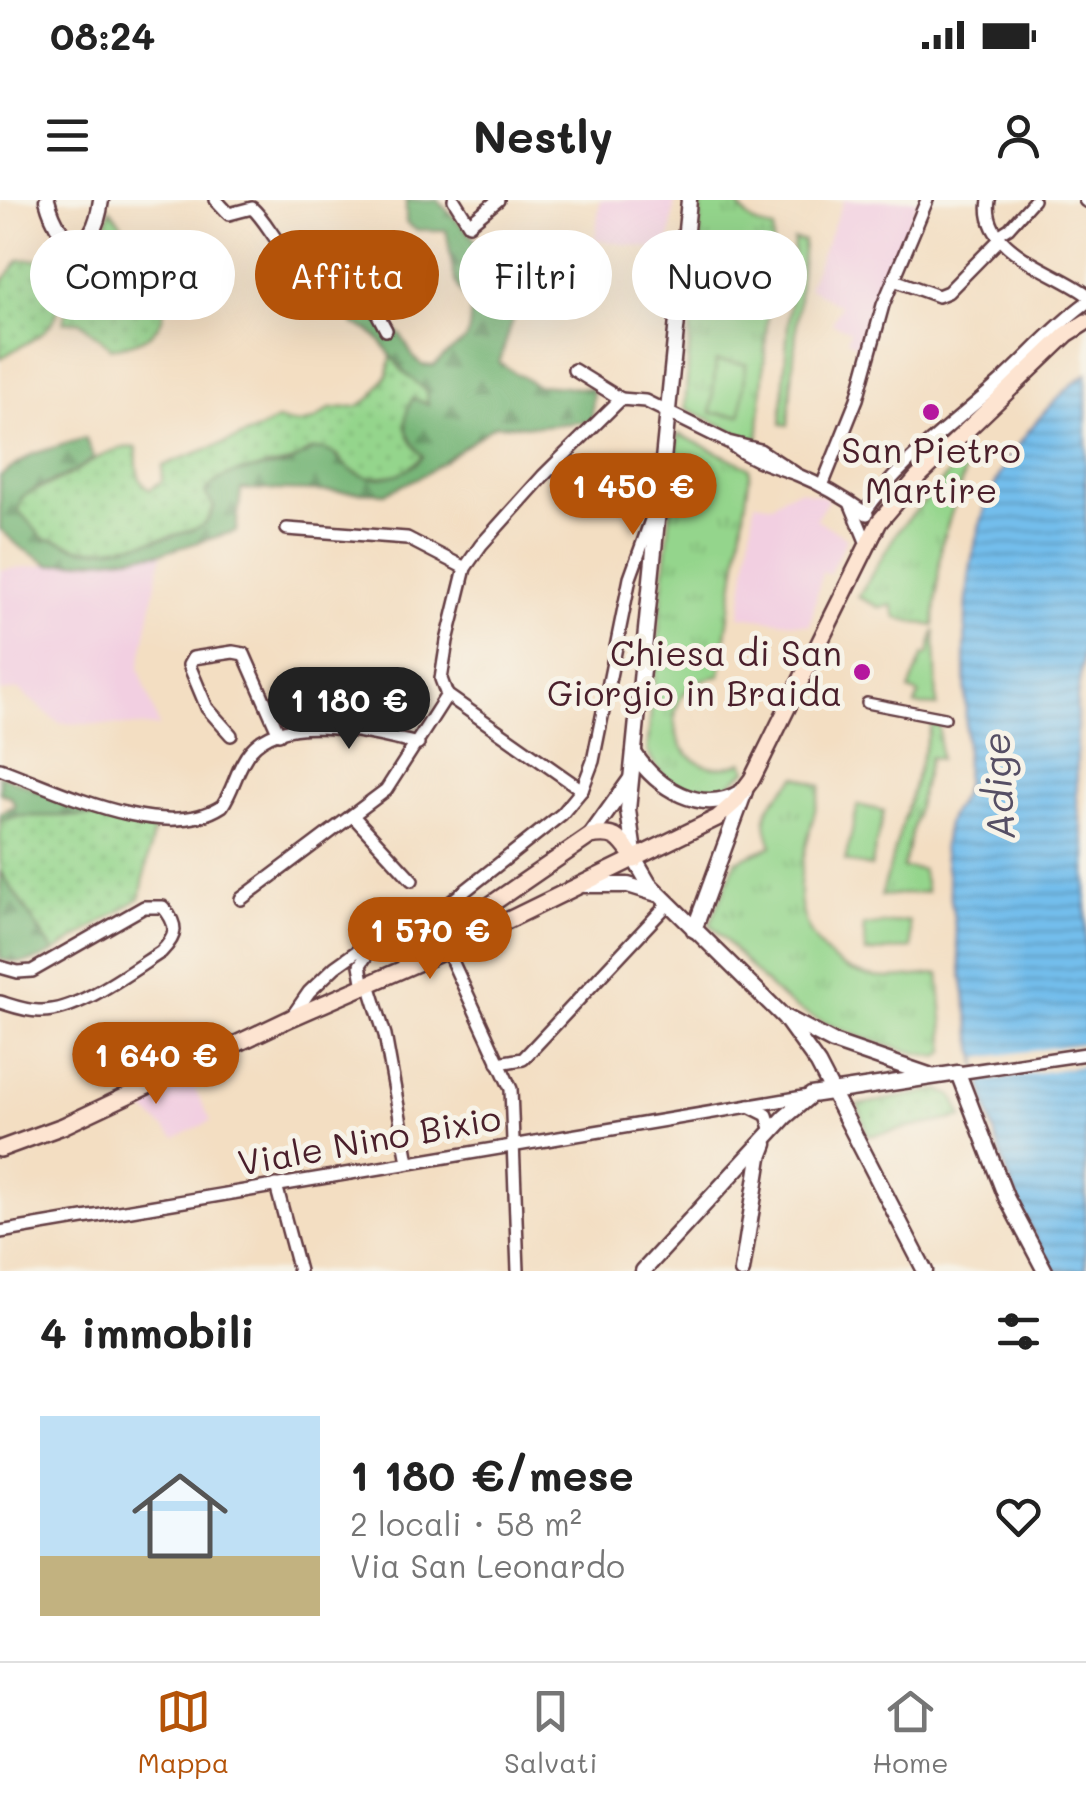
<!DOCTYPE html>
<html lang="it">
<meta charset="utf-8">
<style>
:root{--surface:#fff;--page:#f2f2f2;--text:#222;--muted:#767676;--line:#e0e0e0;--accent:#b45309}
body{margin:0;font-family:Mali,sans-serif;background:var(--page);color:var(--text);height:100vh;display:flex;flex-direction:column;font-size:38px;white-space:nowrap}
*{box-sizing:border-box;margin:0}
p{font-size:32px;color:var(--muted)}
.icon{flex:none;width:55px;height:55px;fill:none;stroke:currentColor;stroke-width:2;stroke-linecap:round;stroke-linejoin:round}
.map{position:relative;height:1071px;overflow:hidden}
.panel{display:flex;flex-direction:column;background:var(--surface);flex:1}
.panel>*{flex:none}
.guide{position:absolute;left:30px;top:30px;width:1028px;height:90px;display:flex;gap:20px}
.price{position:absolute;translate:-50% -85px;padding:0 22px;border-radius:35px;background:var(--accent);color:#fff;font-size:32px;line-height:65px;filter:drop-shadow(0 2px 5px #0008)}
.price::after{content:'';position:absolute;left:50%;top:60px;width:30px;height:22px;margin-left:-15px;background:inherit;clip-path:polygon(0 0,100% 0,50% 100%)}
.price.on{background:#222;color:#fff}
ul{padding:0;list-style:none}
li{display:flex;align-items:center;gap:30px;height:250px;padding:0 40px}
li span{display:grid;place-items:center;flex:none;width:280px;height:200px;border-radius:0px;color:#555}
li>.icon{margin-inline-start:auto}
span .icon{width:120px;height:120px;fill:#fffc;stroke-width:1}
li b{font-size:42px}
h2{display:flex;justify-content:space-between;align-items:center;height:120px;padding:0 40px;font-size:42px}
.tag{padding:0 35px;border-radius:45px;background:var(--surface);box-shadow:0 10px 40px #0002;font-size:35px;line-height:90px}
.tag.on{background:var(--accent);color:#fff}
.status{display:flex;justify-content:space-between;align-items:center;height:70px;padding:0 50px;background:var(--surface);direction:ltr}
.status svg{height:28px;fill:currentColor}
header{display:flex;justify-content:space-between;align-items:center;height:130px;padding:0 40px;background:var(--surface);font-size:45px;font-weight:700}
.tabs{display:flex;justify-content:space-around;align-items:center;height:140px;border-top:2px solid var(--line);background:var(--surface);font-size:28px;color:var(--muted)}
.tabs a{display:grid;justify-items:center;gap:5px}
.tabs .on{color:var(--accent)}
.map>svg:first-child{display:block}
.built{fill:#f2cfe1}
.grass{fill:url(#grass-dots);stroke:#6f7a5c;stroke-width:2.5}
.forest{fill:url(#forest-firs);stroke:#606a52;stroke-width:2.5}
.park{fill:url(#park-tufts);stroke:#6f7a5c;stroke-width:2.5}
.pitch{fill:#94d58c;stroke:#6f7a5c;stroke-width:2.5}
.water{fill:url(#water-rules);stroke:#5e6e8c;stroke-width:2.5}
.pier{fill:#f3dec2}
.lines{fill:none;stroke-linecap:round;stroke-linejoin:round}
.pedestrian-casing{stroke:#633c42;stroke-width:14}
.minor-casing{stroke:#633c42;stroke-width:16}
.tertiary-casing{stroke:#633c42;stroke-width:19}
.secondary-casing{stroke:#633c42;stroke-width:20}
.pedestrian{stroke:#fff;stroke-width:9}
.minor{stroke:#fff;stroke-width:11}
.tertiary{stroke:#fff;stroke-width:14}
.secondary{stroke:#fde4d1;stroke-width:15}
.poi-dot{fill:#b5179e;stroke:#f7f3e8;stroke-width:4}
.labels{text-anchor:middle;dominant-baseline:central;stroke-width:10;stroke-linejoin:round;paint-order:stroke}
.poi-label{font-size:35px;fill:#4a1f2b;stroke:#f7f3e8}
.street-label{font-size:35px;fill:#4a1f2b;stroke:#f7f3e8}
.water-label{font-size:38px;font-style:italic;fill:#564f65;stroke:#f7f3e8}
</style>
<div class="status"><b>08:24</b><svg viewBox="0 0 49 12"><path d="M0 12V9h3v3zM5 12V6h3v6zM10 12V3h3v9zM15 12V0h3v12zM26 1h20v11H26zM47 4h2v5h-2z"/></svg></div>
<header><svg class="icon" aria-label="menu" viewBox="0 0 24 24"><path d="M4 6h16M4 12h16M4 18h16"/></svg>Nestly<svg class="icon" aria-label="person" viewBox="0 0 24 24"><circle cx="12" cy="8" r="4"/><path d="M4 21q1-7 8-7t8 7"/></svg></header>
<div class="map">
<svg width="1086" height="1071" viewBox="0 0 1086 1071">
<defs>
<pattern id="grass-dots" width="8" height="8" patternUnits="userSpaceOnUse" patternTransform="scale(2.5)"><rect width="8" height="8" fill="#94d58c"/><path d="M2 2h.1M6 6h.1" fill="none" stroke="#81b679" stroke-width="1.8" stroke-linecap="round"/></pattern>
<pattern id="forest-firs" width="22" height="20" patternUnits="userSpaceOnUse" patternTransform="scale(2.5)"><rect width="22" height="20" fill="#77b678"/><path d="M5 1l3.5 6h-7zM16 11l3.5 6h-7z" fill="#649363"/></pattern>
<pattern id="park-tufts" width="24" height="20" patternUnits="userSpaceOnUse" patternTransform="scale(2.5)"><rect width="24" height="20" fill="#94d58c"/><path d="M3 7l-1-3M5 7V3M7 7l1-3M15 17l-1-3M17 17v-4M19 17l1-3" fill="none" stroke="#81b679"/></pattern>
<pattern id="water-rules" width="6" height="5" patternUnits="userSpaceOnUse" patternTransform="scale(2.5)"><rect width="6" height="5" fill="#73beec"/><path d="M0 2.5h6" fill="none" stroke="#609abf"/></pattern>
</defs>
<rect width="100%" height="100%" fill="#f7f3e8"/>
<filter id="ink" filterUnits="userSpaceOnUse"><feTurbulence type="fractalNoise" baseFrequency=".01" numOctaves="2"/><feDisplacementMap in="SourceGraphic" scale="20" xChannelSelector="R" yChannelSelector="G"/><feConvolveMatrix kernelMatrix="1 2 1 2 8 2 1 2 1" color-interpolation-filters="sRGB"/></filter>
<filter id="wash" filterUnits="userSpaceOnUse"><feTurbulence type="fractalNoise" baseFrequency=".0048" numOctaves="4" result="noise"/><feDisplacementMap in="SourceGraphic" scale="40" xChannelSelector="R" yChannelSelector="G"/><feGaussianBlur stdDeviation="2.25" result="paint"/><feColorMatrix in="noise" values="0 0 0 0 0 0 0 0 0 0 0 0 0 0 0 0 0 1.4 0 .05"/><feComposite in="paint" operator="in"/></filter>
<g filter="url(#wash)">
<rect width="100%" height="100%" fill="#f3dec2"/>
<g class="built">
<path d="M 600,0 L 675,0 L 668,51 L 595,40 Z"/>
<path d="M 844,0 L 918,0 L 886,84 L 869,119 L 861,149 L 847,140 L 850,131 L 832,123 L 840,106 L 808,87 Z"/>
<path d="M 800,290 L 825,297 L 828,300 L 816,319 L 847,338 L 829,374 L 822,372 L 810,425 L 740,416 L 755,302 L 773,305 L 784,295 Z"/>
<path d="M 162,353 L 139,469 L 159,527 L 59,523 L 19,490 L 0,492 L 0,370 Z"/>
<path d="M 191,881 L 211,921 L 175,938 L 139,905 Z"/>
</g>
<g class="grass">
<path d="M 110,9 C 144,54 211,134 111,148 L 79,121 L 64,122 L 68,94 L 72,94 C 84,67 105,38 110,9 Z"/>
<path d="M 52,59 L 44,71 L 59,84 C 62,135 35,135 0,159 L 0,85 L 19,60 Z"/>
<path d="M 391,156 L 426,191 L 429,205 L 406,229 L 424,256 L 402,274 L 368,278 L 344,266 L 338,255 L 325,250 L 309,250 L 295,261 L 255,269 L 214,307 L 206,323 L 199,328 C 168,337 113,354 82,349 C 66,346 62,339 44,340 L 18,310 L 22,297 C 35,289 48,286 60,280 C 84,268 109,244 137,248 C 136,265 136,281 150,290 L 162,281 L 163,266 C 201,249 241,241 277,220 L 298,224 L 313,221 L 330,209 L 358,206 L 371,198 L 388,174 Z"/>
<path d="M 17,616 L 107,616 L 154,628 L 140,698 L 54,752 L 0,671 L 0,621 Z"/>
<path d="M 939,890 L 953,896 L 963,917 L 868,936 L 858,905 Z"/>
</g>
<g class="forest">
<path d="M 406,0 L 437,0 L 472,36 L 519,101 L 499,163 L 536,185 L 593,189 L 592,221 L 540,226 L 495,225 L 427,273 L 386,293 L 241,289 L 236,331 L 162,353 L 50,365 L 20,347 L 0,329 L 0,276 L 33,254 L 85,238 L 94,258 C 72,276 46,282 22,297 L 18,310 L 44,339 C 62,339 67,346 82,349 C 103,352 182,337 201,326 C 209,322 211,315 214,307 L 205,293 C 225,265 261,272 289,263 C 303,258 308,247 324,250 C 337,252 339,261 348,268 C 369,286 408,277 423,256 C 406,239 400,219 413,198 L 428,204 L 426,191 C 420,185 413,180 407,175 C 387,157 383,131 354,125 L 340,85 L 326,74 L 328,62 L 343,58 L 381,120 L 401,135 L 414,158 L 422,165 L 434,166 C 460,136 472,153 470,104 C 450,85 452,55 446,30 L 416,30 L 406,23 Z"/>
<path d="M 0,575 L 107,616 L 17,616 L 0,621 L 0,613 L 15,605 L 10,596 L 0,593 Z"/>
<path d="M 0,671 L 54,752 C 35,763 21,765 0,759 Z"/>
</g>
<g class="park">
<path d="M 701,0 L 736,0 C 744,17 755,27 774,29 L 758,243 L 685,208 L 693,96 L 711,95 L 711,85 L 700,84 L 697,71 Z"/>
<path d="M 678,234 L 749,267 L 750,273 L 720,476 C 645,484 671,591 743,562 L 747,570 L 717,594 C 684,593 661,581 647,551 Z"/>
<path d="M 958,263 L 966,268 L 941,345 L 934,426 L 896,418 L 892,405 L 881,408 L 858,397 L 897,332 Z"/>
<path d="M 935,430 L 937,506 L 915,505 L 919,494 L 909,490 L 923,455 L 928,455 Z"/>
<path d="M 932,523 L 939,526 L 940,559 L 930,557 L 903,668 L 922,670 L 927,692 L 881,696 Z"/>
<path d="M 797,576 L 821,586 C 814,618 802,653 800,686 C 798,729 827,768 869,776 C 890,781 917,775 939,774 L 946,851 L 939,857 C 896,851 830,829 793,806 C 769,791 731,745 710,724 L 736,661 L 772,646 C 757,606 771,605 797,576 Z"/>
</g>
<g class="pitch">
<path d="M 794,40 L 804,41 L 788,225 L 781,224 Z"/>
<path d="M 716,161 L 746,164 L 741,215 L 711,213 Z"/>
<path d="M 858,605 L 884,611 L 871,667 L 845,661 Z"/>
<path d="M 909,721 L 912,748 L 866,753 L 863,726 Z"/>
</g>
<path class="water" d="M 1086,174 L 1086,433 L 1077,501 L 1077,600 L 1086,651 L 1086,1071 L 1055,1071 C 976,952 966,786 943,648 C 945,638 945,627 949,618 C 954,606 964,597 965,584 C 971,460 943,339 1027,233 C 1044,211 1063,190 1086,174 Z"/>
<path class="pier" d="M 1086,843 L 1086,865 L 982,882 L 978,858 Z"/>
</g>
<g filter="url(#ink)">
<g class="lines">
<defs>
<g id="pedestrian">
<path d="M 998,35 L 1009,28 L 1034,0"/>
<path d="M 867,503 L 945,518"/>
</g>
<g id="minor">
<path d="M 216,0 L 229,14 L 252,8 C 273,27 279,59 312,64 C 326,67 339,63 353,68 L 386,130"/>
<path d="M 454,0 L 469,24 L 498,0"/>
<path d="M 989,0 C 980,51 1054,70 1086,94"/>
<path d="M 1085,0 L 1086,1"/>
<path d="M 894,80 L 938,96 L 948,92 L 1000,39"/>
<path d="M 574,170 L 621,199"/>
<path d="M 733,246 C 756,263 773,265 798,275 C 823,285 846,299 867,314"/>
<path d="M 822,286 L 857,199 L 883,105 L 927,0"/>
<path d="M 851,305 L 867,344"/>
<path d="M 865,312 C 900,261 954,224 1000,182 C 1029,156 1054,126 1086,103"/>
<path d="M 287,329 L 407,338 L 465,368"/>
<path d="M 447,495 L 441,479 L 447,441 L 465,368 L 481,345 L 543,276 L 621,199 L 645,201 L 728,242 L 760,250 L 795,273"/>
<path d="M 447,495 L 582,590"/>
<path d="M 231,535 L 207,508 L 189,465 L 193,458 L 233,452 L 244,454 L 279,534"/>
<path d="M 0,569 C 58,590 164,644 222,606 C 234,589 237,566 251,550 C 287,509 372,534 418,544"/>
<path d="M 353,616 L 412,680"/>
<path d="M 241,699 L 386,590 L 447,495"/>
<path d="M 447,750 L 511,889 L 518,1071"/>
<path d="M 0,767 L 18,772 L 32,771 L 144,707 L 163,707 C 178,725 178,735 161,752 C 130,772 76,813 39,811 C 26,811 13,806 0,802"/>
<path d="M 369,784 L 385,835 L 408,962"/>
<path d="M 364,787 L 360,765 L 372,747"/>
<path d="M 291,818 L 309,792 L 335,767 L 356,752 L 372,747 L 447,705 L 562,614 L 582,590 L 593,561 L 630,378 L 655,309"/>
<path d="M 498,863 L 523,859 L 667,705"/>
<path d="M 958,873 L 1086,854"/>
<path d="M 749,906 L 767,915 L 772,932"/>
<path d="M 276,985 L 299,1071"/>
<path d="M 0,1032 L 809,896"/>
</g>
<g id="tertiary">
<path d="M 47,0 C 61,52 93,60 101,0"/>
<path d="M 689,0 L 628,610 L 635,660 L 649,684 L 784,817 L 818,864 L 925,1071"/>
<path d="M 634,553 C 657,588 701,616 741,592"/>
<path d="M 590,636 L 630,580"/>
<path d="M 585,685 L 628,685 L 657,694"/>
<path d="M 694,730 L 745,591"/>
<path d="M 787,818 L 833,842 L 929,875"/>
<path d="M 643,1071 L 785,917 L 811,895 L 958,873 L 1006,997 L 1045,1071"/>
<path d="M 742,1071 L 760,957 L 765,944"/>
</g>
<g id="secondary">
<path d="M 406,763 L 590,636 C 617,631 620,639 635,660"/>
<path d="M 0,949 L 63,926 L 291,818 L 447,750 L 717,618 L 734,603 L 752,579 L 879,322 L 917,278 L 1067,134 L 1086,122"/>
</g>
</defs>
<use href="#pedestrian" class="pedestrian-casing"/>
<use href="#minor" class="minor-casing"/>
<use href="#tertiary" class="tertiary-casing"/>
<use href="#secondary" class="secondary-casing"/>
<use href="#pedestrian" class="pedestrian"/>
<use href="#minor" class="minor"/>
<use href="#tertiary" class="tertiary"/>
<use href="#secondary" class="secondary"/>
</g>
</g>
<g class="poi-dot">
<circle cx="931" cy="212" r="10"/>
<circle cx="862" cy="472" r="10"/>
</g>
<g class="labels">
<g class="poi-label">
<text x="931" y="249">San Pietro<tspan x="931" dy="40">Martire</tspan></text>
<text x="842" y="452" text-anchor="end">Chiesa di San<tspan x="842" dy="40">Giorgio in Braida</tspan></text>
</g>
<g class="street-label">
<text transform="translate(369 939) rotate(-10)">Viale Nino Bixio</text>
</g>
<g class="water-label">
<text transform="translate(997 586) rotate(-93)">Adige</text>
</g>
</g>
</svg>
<b class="price" style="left:633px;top:338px">1 450 €</b>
<b class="price on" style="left:349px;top:552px">1 180 €</b>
<b class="price" style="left:430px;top:782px">1 570 €</b>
<b class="price" style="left:156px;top:907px">1 640 €</b>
<div class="guide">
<a class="tag">Compra</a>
<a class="tag on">Affitta</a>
<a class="tag">Filtri</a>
<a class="tag">Nuovo</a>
</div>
</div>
<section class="panel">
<h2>4 immobili<svg class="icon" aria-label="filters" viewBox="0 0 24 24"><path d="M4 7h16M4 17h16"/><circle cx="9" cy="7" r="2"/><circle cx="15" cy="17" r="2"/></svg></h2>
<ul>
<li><span style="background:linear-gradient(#bfe0f5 70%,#c2b280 0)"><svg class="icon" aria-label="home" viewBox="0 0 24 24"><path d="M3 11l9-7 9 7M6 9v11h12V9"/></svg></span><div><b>1 180 €/mese</b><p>2 locali · 58 m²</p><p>Via San Leonardo</p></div><svg class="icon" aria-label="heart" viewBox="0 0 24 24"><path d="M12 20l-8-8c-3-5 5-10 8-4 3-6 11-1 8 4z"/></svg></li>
</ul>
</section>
<nav class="tabs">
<a class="on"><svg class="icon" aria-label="map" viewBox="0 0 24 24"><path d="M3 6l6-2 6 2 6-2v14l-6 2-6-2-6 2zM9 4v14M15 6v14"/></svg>Mappa</a>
<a><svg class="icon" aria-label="saved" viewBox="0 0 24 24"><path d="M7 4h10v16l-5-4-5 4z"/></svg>Salvati</a>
<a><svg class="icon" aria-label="home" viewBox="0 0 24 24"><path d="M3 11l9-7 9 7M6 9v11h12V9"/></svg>Home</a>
</nav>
